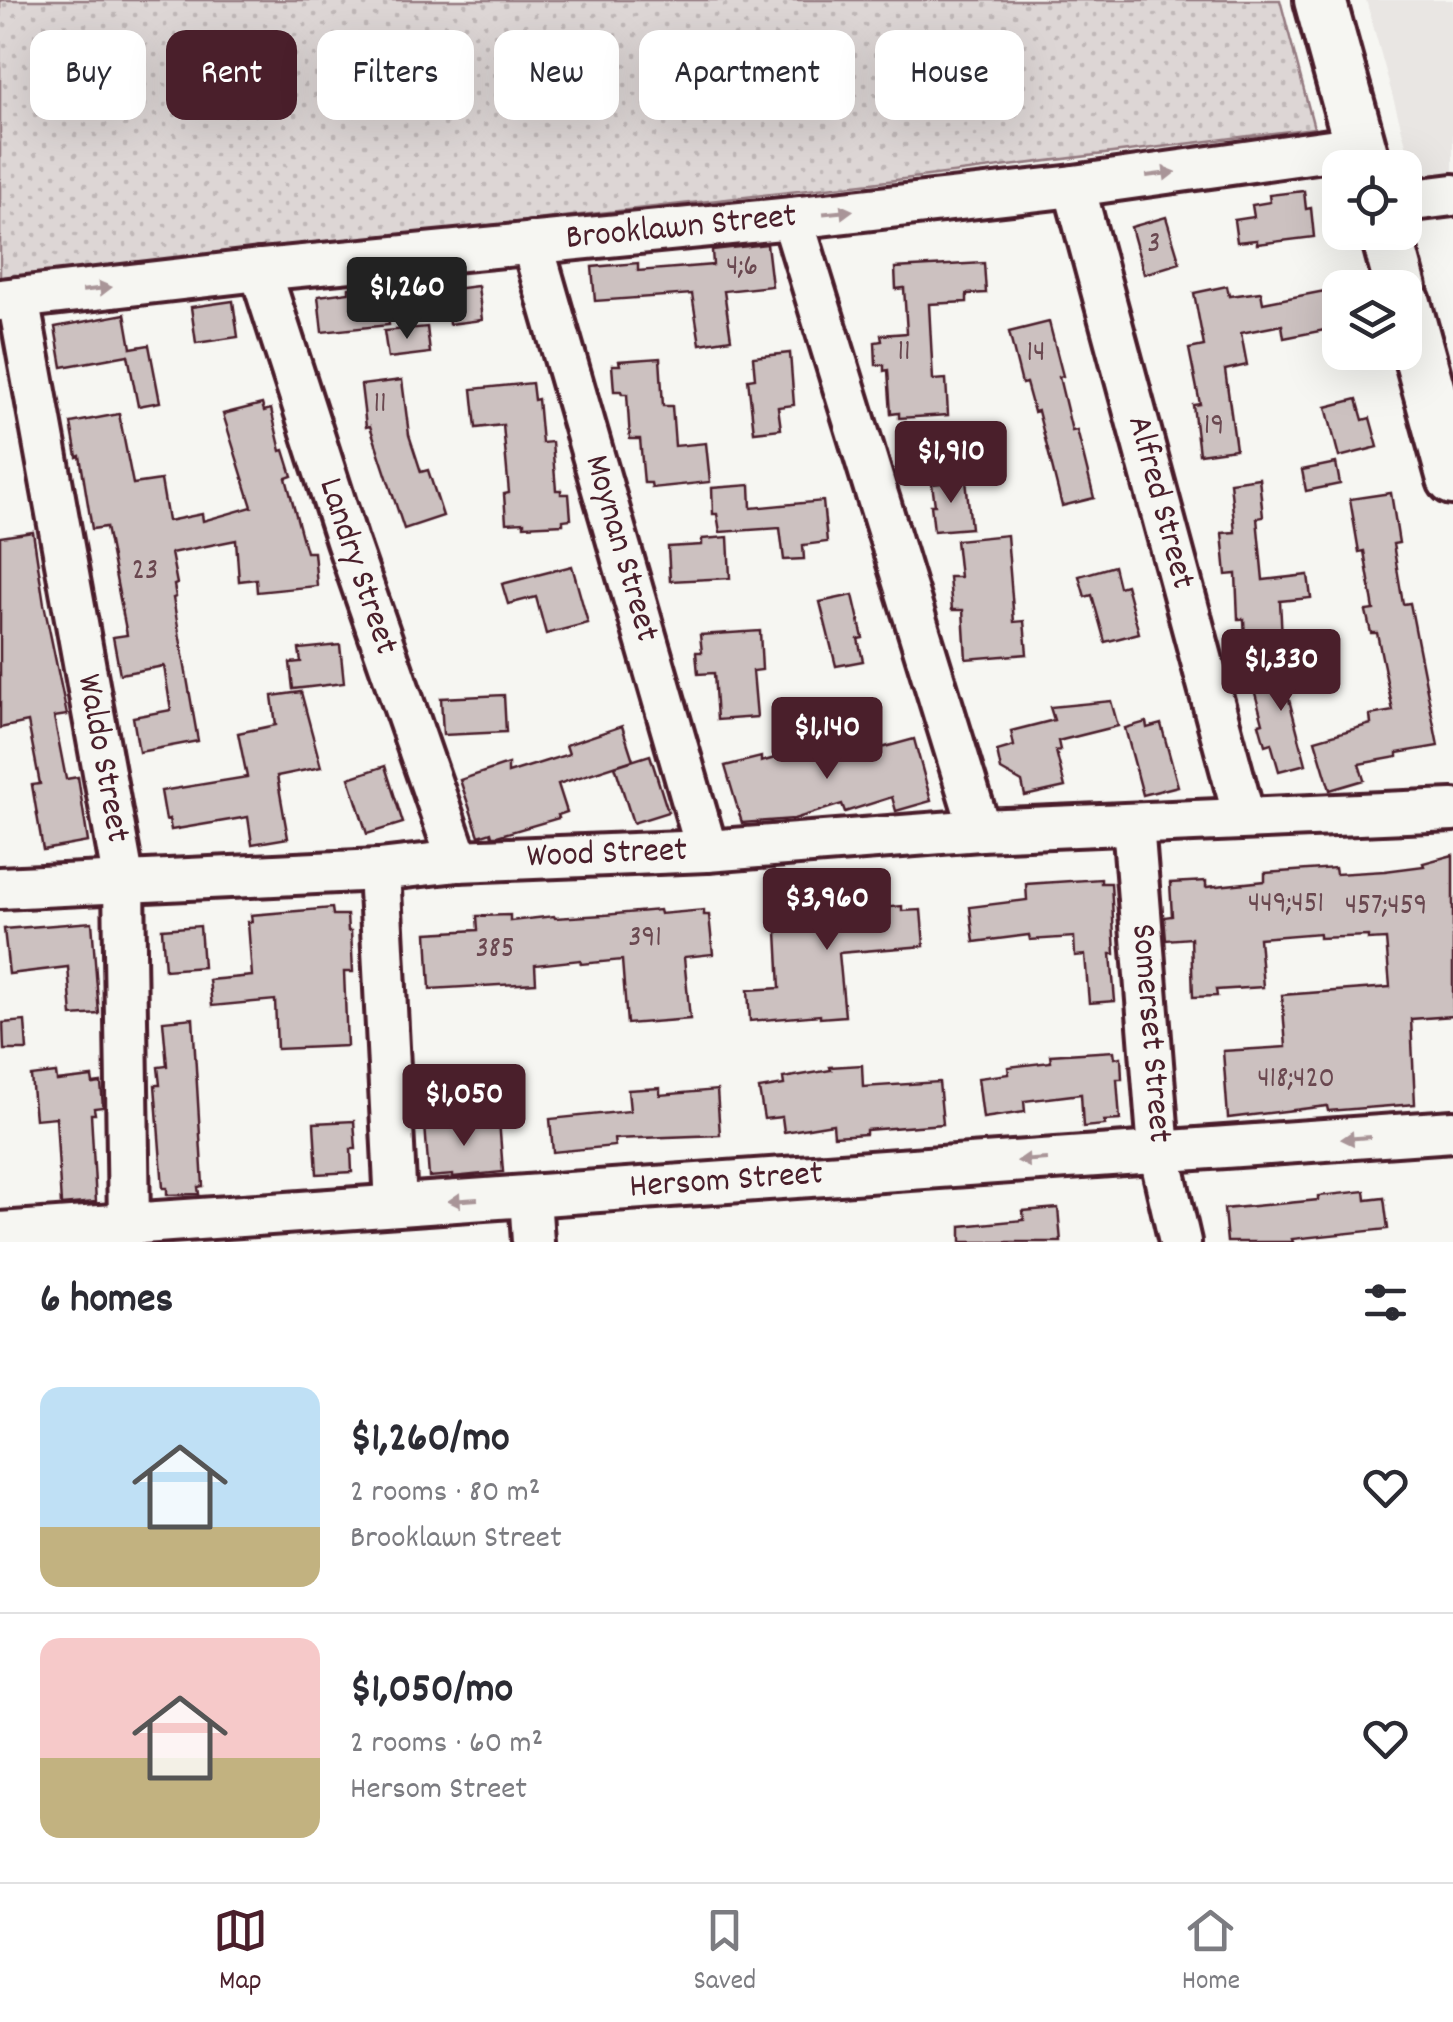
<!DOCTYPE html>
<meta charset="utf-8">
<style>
:root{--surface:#fff;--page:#f2f2f3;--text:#2b2b33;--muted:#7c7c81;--line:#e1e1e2;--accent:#4a1f2b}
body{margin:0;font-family:Dekko,sans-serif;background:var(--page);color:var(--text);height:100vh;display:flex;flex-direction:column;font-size:38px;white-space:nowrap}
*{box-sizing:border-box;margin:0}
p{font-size:32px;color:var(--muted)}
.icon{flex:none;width:55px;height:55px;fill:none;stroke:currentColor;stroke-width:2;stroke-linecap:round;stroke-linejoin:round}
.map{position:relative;height:1242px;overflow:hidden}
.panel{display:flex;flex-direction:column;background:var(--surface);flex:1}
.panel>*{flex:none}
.guide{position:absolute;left:30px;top:30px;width:1395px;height:90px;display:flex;gap:20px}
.controls{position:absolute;left:1322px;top:150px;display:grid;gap:20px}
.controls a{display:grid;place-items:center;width:100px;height:100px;border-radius:20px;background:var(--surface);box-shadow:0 10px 40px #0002;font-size:50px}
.price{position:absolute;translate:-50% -85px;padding:0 22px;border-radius:10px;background:var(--accent);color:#fff;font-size:32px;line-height:65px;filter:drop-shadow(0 2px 5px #0008)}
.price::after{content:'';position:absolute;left:50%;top:60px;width:30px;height:22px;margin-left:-15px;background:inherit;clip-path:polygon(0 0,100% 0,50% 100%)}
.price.current{background:#222;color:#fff}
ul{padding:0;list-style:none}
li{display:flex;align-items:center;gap:30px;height:250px;padding:0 40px}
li+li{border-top:2px solid var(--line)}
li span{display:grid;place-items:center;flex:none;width:280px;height:200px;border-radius:20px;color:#555}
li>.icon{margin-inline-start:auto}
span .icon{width:120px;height:120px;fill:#fffc;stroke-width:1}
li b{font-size:42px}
h2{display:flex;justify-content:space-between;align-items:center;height:120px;padding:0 40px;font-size:42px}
.tag{padding:0 35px;border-radius:20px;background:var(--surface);box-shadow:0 10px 40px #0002;font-size:35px;line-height:90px}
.tag.current{background:var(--accent);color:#fff}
.menu{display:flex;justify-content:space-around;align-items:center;height:140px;border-top:2px solid var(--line);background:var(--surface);font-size:28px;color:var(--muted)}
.menu a{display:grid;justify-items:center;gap:5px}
.menu .current{color:var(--accent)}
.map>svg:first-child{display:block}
.built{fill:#e9e6e3}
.park{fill:url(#park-dots);stroke:#947a80;stroke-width:2.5}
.building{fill:#ccc1c0;stroke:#4a1f2b;stroke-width:2.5}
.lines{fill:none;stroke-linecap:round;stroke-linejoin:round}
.minor-casing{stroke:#4a1f2b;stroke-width:48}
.major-casing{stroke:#4a1f2b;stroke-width:58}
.minor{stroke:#f6f6f2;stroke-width:40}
.major{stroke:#f6f6f2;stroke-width:50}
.oneway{fill:#a99598}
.labels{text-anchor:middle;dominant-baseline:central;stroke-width:8;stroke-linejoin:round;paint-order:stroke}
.number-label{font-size:30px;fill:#6a4850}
.street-label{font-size:35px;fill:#4a1f2b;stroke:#f6f6f2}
</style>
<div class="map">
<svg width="1453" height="1242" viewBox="0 0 1453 1242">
<defs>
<pattern id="park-dots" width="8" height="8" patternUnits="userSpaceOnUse" patternTransform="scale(2.5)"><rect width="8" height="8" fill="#ddd6d5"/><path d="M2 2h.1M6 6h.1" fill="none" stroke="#bfb7b7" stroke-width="1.8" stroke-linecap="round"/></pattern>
</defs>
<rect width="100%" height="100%" fill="#f6f6f2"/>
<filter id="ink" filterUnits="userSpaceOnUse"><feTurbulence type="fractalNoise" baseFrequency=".01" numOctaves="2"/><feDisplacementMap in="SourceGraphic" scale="20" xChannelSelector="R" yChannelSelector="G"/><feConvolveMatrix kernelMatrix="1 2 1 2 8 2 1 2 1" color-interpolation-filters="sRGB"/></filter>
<g filter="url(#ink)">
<path class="built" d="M 1366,0 L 1453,0 L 1453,173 L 1415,177 Z"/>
<path class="park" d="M 0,0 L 1280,0 L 1314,128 L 863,184 L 0,279 Z"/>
<g class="building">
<path d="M 1304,191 L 1306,209 L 1311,208 L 1314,237 L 1257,244 L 1257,240 L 1237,242 L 1234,220 L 1254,217 L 1252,205 L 1270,202 L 1269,195 Z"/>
<path d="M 1166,217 L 1180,263 L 1144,274 L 1131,227 Z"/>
<path d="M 767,244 L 772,286 L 724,291 L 731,339 L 700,344 L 692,294 L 595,301 L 592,267 L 638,263 L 638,271 L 713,265 L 712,250 Z"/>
<path d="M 984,263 L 986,293 L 967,294 L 967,302 L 929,304 L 933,380 L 946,379 L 948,415 L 899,418 L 899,413 L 891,414 L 888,370 L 884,371 L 884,365 L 876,365 L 875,342 L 882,341 L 881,335 L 907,333 L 904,288 L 896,289 L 895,268 Z"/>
<path d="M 384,283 L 389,325 L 322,332 L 318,296 L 349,292 L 349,288 Z"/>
<path d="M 478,286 L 482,320 L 449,324 L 445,290 Z"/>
<path d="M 1227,286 L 1229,296 L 1261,292 L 1263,303 L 1340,288 L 1340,327 L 1284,338 L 1282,325 L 1241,333 L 1247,365 L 1225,370 L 1236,449 L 1199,454 L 1193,405 L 1200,404 L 1189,349 L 1204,346 L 1194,293 Z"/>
<path d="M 233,301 L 238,337 L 196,343 L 191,307 Z"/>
<path d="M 125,314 L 131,348 L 149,345 L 160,402 L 138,406 L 128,355 L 62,367 L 55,327 Z"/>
<path d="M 1049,322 L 1063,376 L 1059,377 L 1072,431 L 1077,430 L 1094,498 L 1062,506 L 1038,411 L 1034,412 L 1026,383 L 1022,384 L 1009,332 Z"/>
<path d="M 427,327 L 430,353 L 388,358 L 384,331 Z"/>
<path d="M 790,353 L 794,405 L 778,407 L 781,429 L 754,432 L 748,379 L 755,378 L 753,357 Z"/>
<path d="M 660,358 L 663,406 L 672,406 L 675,446 L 706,443 L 710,482 L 652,488 L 651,483 L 644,483 L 640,439 L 630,439 L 627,394 L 622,394 L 621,391 L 614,391 L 612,365 L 620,365 L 619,361 Z"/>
<path d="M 402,380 L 409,435 L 421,472 L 428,470 L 443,516 L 404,529 L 370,426 L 366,427 L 361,385 Z"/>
<path d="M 532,383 L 534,400 L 538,399 L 542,443 L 552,442 L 556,490 L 561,490 L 561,494 L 569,494 L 571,519 L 563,520 L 563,524 L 524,526 L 524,522 L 506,523 L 504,494 L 509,493 L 503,425 L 476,428 L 472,389 Z"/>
<path d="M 1357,399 L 1363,420 L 1370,418 L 1378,447 L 1339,457 L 1326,407 Z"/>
<path d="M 262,404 L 264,411 L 271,409 L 281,451 L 284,450 L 292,476 L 286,478 L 306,552 L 314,552 L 317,586 L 257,592 L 256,579 L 239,581 L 236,540 L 171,553 L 177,584 L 174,585 L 176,597 L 173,598 L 198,741 L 139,752 L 133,717 L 171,710 L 164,666 L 120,674 L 113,637 L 127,635 L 106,527 L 92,529 L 80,456 L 77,457 L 71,423 L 119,414 L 133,484 L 161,480 L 168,521 L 202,514 L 203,521 L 252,507 L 223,414 Z"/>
<path d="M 1336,463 L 1340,484 L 1306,491 L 1302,470 Z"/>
<path d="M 1259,478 L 1263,517 L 1257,518 L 1263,580 L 1308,575 L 1311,598 L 1280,601 L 1282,638 L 1245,640 L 1244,619 L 1238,619 L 1236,574 L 1226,575 L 1222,533 L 1235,532 L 1230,482 Z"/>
<path d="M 966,480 L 971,528 L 934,531 L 931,505 L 935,505 L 932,484 Z"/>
<path d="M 750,485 L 751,508 L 823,501 L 827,542 L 803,545 L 804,559 L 784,560 L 780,528 L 720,532 L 717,514 L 713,514 L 712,488 Z"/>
<path d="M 1391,493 L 1399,543 L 1393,544 L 1403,604 L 1410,603 L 1438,746 L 1397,753 L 1397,757 L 1359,764 L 1364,780 L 1330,790 L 1315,740 L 1371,724 L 1370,715 L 1393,711 L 1377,633 L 1371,633 L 1366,611 L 1374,610 L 1364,551 L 1359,552 L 1350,499 Z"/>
<path d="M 33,532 L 44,604 L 67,715 L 54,717 L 66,779 L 78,777 L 88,842 L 43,850 L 32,785 L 40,784 L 28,722 L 0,728 L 0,537 Z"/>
<path d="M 1007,535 L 1014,622 L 1024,621 L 1027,654 L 966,659 L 963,610 L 952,610 L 949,577 L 960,577 L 956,540 Z"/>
<path d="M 728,537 L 730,578 L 670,581 L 668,547 L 702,545 L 702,539 Z"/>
<path d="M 572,566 L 588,623 L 546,634 L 536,597 L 508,604 L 502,584 Z"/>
<path d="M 1114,566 L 1119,587 L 1126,585 L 1139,633 L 1105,642 L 1092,595 L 1085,597 L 1079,576 Z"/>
<path d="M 853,595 L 863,638 L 858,639 L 863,661 L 836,666 L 820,602 Z"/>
<path d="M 760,631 L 762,670 L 753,671 L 757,717 L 717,720 L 714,673 L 698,674 L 696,652 L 702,652 L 700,635 Z"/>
<path d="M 340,645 L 344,683 L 293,689 L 290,663 L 301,662 L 299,649 Z"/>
<path d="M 1303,664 L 1309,685 L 1287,692 L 1306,764 L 1279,771 L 1271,743 L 1265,745 L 1259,724 L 1263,723 L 1251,678 Z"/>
<path d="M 301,692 L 321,767 L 277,776 L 288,838 L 252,844 L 248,817 L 171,830 L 169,819 L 166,820 L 161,791 L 247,777 L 238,733 L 276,725 L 272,696 Z"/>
<path d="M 504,695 L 506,732 L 443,735 L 441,698 Z"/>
<path d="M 1111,701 L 1118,726 L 1058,741 L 1060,750 L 1056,751 L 1065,787 L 1025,796 L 1022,782 L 1001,770 L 997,751 L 1014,746 L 1011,731 L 1054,720 L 1050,707 Z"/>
<path d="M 1146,722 L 1147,728 L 1161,724 L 1178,786 L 1143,795 L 1125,728 Z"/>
<path d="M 622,726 L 633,760 L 558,784 L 567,812 L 558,815 L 559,818 L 497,836 L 492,836 L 491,832 L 479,836 L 460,780 L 508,764 L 508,773 L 569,754 L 566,745 Z"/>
<path d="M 914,739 L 931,801 L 896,811 L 892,797 L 845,812 L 842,804 L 794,819 L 742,823 L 725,766 L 761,757 L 761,762 L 816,746 L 820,760 L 861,746 L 863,753 Z"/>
<path d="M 650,755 L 668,812 L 633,823 L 615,766 Z"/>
<path d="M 385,766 L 403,823 L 367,834 L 349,778 Z"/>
<path d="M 1453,855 L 1453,1016 L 1411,1019 L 1415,1104 L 1328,1111 L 1327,1106 L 1228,1118 L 1223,1051 L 1286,1047 L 1282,995 L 1390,987 L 1386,939 L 1368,940 L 1368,936 L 1319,938 L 1319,933 L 1259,938 L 1263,987 L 1216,990 L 1217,996 L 1193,997 L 1191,938 L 1166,940 L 1164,917 L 1172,916 L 1170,883 L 1206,881 L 1206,887 L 1265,881 L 1265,873 L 1294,871 L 1335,868 L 1336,874 L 1385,871 L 1424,866 L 1423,863 Z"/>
<path d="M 1101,879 L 1101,883 L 1111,883 L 1115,954 L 1111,954 L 1115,1001 L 1089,1003 L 1085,955 L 1075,956 L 1074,937 L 1030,940 L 1029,935 L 974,942 L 970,907 L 1027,900 L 1026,884 Z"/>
<path d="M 856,894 L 857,910 L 902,906 L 902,911 L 921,910 L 924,946 L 839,953 L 845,1016 L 820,1018 L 820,1015 L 750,1021 L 748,990 L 780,988 L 776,913 L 786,912 L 785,902 L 826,901 L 825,897 Z"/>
<path d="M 332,908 L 333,915 L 347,915 L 348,931 L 351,931 L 353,972 L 344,972 L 347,1046 L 277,1049 L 275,1000 L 212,1006 L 209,980 L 252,976 L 248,922 L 252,922 L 251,915 Z"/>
<path d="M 659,910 L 660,914 L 704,910 L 704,915 L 709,915 L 713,954 L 684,957 L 690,1019 L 627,1024 L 622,960 L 581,964 L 580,960 L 535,965 L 536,983 L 430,989 L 427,933 L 478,930 L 477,916 L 510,915 L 510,921 L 554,916 L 555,918 L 604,915 Z"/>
<path d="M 92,922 L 99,1014 L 72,1016 L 68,967 L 9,974 L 4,929 Z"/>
<path d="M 200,926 L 203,967 L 165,970 L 162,929 Z"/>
<path d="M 193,1018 L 203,1186 L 198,1187 L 199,1194 L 167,1195 L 167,1188 L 163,1188 L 155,1085 L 160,1085 L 158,1067 L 167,1066 L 163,1021 Z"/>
<path d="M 25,1021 L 27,1050 L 4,1050 L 3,1023 Z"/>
<path d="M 1114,1051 L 1115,1058 L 1121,1057 L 1122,1079 L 1117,1079 L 1120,1120 L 1104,1121 L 1105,1125 L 1083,1127 L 1081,1094 L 1024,1101 L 1025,1112 L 983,1118 L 978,1078 L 1009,1074 L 1008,1067 L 1051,1062 L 1050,1055 Z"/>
<path d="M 862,1065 L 863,1087 L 939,1082 L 943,1124 L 866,1130 L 866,1134 L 834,1136 L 833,1124 L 784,1132 L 782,1117 L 764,1119 L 759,1089 L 784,1085 L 783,1078 L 831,1070 L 830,1067 Z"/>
<path d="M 56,1073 L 57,1081 L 92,1077 L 93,1084 L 101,1083 L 103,1107 L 94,1108 L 95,1114 L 91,1114 L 96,1202 L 61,1205 L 56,1117 L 35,1119 L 31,1076 Z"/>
<path d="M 660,1088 L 660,1095 L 717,1090 L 720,1135 L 614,1139 L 615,1146 L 553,1152 L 550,1119 L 630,1111 L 628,1090 Z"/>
<path d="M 499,1120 L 503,1172 L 453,1177 L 453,1175 L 429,1177 L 425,1125 Z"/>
<path d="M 354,1121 L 356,1149 L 351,1149 L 352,1172 L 317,1174 L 314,1123 Z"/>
<path d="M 1365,1191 L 1366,1200 L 1384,1198 L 1388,1229 L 1292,1239 L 1293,1242 L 1227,1242 L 1224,1209 L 1318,1200 L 1318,1196 Z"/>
<path d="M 1058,1208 L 1061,1242 L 961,1242 L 961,1226 L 1024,1220 L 1023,1211 Z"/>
</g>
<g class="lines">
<defs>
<g id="minor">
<path id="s1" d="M 1074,186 L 1244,817"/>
<path d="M 1405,201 L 1453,195"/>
<path d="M 792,218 L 980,830"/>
<path id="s2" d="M 532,243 L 707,851"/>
<path id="s3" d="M 260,270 L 347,541 L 458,861"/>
<path id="s4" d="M 18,298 L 124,883 L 129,1224"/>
<path id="s5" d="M 0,300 L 260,270 L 792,218 L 1074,186 L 1359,146"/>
<path id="s6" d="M 1133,824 L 1159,1151 L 1180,1242"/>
<path d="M 379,870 L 396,1205"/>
<path id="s7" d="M 0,888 L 379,870 L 458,861 L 707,851 L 980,830 L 1453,810"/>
<path d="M 530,1196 L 533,1242"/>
<path id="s8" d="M 0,1233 L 1453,1131"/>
</g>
<g id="major">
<path d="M 1320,0 L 1366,168"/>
<path d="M 1386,232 L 1401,288"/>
<path d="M 1405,303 L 1453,479"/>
</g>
</defs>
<use href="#minor" class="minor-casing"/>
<use href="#major" class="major-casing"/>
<use href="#minor" class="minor"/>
<use href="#major" class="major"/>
</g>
<defs><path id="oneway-solid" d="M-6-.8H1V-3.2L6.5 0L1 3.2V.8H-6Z" transform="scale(2.5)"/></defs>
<g class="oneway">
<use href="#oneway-solid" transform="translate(1161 174) rotate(-8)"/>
<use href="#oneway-solid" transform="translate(838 212) rotate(-6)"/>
<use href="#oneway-solid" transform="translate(97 289) rotate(-7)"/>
<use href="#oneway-solid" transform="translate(1356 1138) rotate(176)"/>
<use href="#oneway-solid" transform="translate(1032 1160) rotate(176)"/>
<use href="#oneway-solid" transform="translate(463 1200) rotate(176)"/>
</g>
</g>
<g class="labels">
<g class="number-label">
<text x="1154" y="245">3</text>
<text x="742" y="268">4;6</text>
<text x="904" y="353">11</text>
<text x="1036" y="354">14</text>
<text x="380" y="405">11</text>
<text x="1214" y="427">19</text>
<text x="145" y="572">23</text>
<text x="1286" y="905">449;451</text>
<text x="1386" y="907">457;459</text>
<text x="645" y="939">391</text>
<text x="495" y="950">385</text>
<text x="1296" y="1080">418;420</text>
</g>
<g class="street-label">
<text stroke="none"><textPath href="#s5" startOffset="685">Brooklawn Street</textPath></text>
<text stroke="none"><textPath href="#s1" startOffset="328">Alfred Street</textPath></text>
<text stroke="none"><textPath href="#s2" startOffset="318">Moynan Street</textPath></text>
<text stroke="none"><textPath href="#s3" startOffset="312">Landry Street</textPath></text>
<text stroke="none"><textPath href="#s4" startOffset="468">Waldo Street</textPath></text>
<text stroke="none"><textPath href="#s7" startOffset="608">Wood Street</textPath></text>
<text stroke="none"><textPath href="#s6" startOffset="210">Somerset Street</textPath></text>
<text stroke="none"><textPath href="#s8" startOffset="728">Hersom Street</textPath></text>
</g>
</g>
</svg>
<div class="controls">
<a><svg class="icon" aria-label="locate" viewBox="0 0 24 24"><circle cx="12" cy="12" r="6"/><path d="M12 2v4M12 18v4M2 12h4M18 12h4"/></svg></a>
<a><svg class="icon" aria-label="layers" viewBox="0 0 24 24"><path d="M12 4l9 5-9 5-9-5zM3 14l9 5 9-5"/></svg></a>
</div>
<b class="price current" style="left:407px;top:342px">$1,260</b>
<b class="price" style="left:951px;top:506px">$1,910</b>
<b class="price" style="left:1281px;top:714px">$1,330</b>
<b class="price" style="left:827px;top:782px">$1,140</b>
<b class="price" style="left:827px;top:953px">$3,960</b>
<b class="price" style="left:464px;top:1149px">$1,050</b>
<div class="guide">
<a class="tag">Buy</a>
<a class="tag current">Rent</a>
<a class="tag">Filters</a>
<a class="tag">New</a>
<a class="tag">Apartment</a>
<a class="tag">House</a>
</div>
</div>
<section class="panel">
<h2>6 homes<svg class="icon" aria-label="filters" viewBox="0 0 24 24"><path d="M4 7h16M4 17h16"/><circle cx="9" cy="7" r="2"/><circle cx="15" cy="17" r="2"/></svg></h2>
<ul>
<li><span style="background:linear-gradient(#bfe0f5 70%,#c2b280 0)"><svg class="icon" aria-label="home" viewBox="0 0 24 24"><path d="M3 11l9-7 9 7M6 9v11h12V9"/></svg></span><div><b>$1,260/mo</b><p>2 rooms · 80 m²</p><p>Brooklawn Street</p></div><svg class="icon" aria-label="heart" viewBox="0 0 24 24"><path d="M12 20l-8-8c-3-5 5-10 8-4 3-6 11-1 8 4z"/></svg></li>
<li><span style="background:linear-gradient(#f6c9c9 60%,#c2b280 0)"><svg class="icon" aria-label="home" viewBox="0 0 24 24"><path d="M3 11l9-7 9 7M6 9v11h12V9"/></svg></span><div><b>$1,050/mo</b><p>2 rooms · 60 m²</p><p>Hersom Street</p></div><svg class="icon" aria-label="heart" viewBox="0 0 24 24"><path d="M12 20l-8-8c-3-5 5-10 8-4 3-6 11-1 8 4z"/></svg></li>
</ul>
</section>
<nav class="menu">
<a class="current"><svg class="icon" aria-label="map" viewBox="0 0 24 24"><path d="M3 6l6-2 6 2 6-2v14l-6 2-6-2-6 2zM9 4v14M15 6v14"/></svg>Map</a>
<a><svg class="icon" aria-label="saved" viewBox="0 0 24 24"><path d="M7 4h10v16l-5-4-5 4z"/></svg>Saved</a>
<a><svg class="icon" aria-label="home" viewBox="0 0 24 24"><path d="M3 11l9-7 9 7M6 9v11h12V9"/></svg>Home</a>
</nav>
